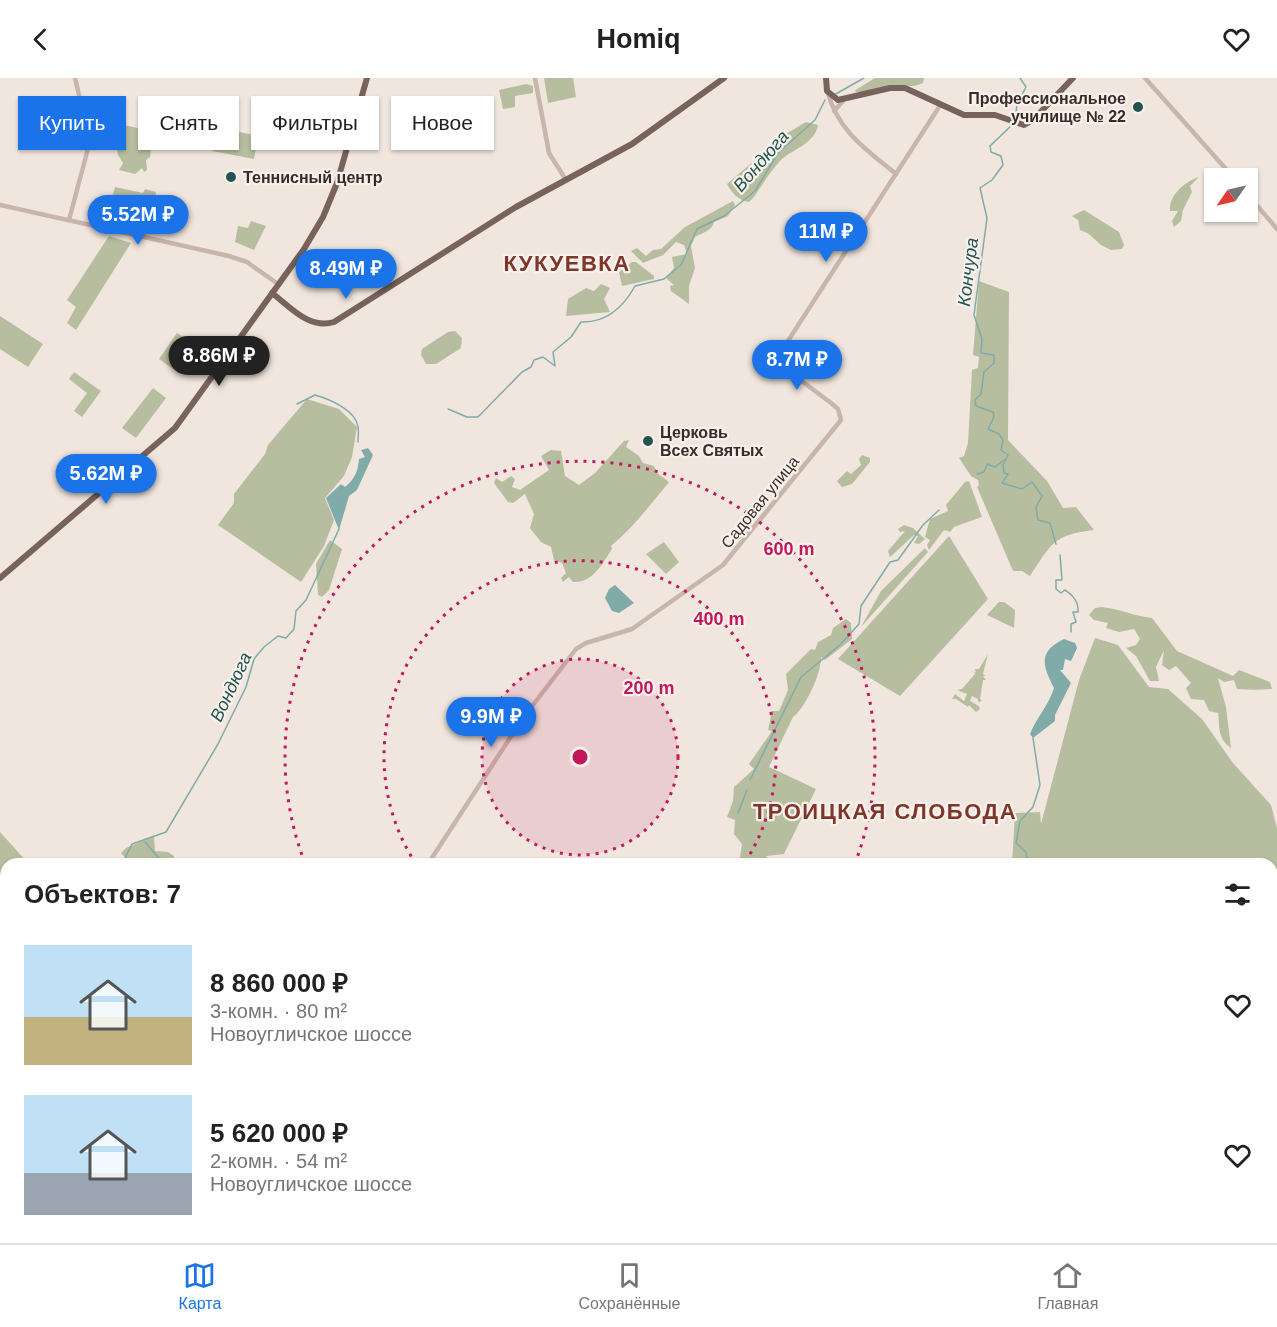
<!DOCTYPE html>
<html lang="ru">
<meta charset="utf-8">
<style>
:root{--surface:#fff;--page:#f6f6f6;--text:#222;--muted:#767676;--line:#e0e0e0;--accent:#1a73e8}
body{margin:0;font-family:Arial,sans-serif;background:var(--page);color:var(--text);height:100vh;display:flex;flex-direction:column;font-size:22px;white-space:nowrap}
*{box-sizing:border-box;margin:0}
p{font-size:20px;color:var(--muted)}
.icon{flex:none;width:33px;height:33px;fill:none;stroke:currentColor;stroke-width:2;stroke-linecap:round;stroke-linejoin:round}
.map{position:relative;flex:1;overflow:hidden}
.side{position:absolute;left:0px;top:780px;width:1278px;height:386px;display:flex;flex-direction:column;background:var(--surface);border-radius:18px 18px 0 0;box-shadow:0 2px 4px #0004}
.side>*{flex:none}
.top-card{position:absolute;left:18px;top:18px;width:600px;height:54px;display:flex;gap:12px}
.needle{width:39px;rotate:236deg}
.fabs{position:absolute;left:1204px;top:90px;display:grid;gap:12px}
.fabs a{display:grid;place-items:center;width:54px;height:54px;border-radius:0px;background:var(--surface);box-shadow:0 2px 4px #0004;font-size:30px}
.price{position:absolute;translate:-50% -51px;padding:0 14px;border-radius:21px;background:var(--accent);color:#fff;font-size:20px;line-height:39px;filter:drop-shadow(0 2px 3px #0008)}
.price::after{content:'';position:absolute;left:50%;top:36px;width:18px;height:14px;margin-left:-9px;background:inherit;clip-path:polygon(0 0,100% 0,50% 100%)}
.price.selected{background:#222;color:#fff}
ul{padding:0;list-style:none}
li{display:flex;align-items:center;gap:18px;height:150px;padding:0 24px}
li span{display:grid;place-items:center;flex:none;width:168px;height:120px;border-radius:0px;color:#555}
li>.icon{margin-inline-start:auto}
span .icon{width:72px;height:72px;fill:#fffc;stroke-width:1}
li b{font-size:26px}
h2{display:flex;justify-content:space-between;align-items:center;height:72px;padding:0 24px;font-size:26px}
.chip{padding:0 21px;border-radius:0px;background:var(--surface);box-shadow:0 2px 4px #0004;font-size:21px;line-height:54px}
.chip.selected{background:var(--accent);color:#fff}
header{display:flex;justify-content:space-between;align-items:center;height:78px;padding:0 24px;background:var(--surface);font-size:27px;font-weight:800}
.tab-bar{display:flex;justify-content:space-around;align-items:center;height:84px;border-top:2px solid var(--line);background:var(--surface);font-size:16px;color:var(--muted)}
.tab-bar a{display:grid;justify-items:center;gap:3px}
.tab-bar .selected{color:var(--accent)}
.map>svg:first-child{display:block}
.green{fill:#b7be9f}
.water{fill:#80aba8}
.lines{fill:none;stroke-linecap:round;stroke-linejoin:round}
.stream{stroke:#80aba8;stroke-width:1.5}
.minor{stroke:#c8b5ab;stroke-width:4.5}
.major{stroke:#77625c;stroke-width:6}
.ring{fill:none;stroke:#c2185b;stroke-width:3;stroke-dasharray:3 6}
.poi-dot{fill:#235452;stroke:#f8f0ea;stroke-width:2}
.labels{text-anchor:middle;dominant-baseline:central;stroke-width:4.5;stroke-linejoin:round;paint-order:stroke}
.poi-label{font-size:16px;font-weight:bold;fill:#362c2a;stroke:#f8f0ea;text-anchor:start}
.street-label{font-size:16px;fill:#362c2a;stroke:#f8f0ea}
.water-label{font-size:18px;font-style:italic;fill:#235452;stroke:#f8f0ea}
.district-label{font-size:22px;font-weight:bold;letter-spacing:1.5px;fill:#7e352a;stroke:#f8f0ea}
.centre{fill:#c2185b;stroke:#f8f0ea;stroke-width:3}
.ring-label{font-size:18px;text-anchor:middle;font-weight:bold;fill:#c2185b;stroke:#f8f0ea;stroke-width:4.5;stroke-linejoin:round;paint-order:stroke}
</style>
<header><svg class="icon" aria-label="back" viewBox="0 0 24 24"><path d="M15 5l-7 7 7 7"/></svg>Homiq<svg class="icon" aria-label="heart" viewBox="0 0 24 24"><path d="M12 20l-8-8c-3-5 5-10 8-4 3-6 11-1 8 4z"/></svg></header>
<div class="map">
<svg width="1277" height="1165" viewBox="0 0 1277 1165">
<rect width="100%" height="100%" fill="#f0e6de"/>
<g class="green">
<path d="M 544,0 L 573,0 L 576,19 L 548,25 Z"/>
<path d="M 875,0 L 924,0 L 923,5 C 911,11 901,6 888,8 C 876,10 867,17 854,13 Z"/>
<path d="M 526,6 L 533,8 L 533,15 L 515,18 L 515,29 L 503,31 L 499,12 Z"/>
<path d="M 113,36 L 122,49 L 123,47 L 153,53 L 150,79 L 146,82 L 147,92 L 144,94 L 142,90 L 135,96 L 119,92 L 123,85 L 118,77 L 115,61 L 107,60 L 98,67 L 108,55 L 108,40 Z"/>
<path d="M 806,44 L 818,47 C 815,66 792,71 780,83 C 770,94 762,107 754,119 L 749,124 C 739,123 731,114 727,106 L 784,57 Z"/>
<path d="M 216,49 L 258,58 L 254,81 L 212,73 Z"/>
<path d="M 1199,99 L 1190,108 L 1192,114 L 1183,132 L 1181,143 L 1174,149 L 1172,143 L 1178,133 L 1170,133 C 1169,117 1184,104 1199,99 Z"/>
<path d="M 115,109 L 143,115 L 145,111 L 156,114 L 154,135 L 150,134 L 149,139 L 120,132 L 120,129 L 109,129 Z"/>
<path d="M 733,123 L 735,127 L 728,138 L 714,144 C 712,153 702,155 695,159 L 691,168 L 695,190 L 689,208 L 689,226 L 671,213 L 670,208 L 674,207 L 666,200 L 674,190 L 672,179 L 687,176 L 684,167 L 676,164 L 663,177 L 643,185 L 631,173 L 637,170 L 646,178 L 653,172 L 661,171 L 685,149 Z"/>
<path d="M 1084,132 L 1119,154 L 1124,167 L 1122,171 L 1111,172 L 1101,167 L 1089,156 L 1080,152 L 1078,142 L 1072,138 Z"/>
<path d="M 251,143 L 266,148 L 254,172 L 235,164 L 238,148 L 248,150 Z"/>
<path d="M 109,158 L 131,165 L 76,252 L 67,245 L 76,229 L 67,222 Z"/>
<path d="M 632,184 L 636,184 L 654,198 L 654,201 L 622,208 L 619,194 Z"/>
<path d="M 979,203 L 1009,214 L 1008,362 L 1047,403 L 1063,430 L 1076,429 L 1094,452 C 1053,457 1052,465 1030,498 L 1022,493 L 1013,493 L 977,409 L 979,407 L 978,402 L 971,398 L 959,380 L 964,378 L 968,365 L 972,292 L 978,290 L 979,279 L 973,277 Z"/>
<path d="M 601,206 L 610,210 L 604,221 L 610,234 L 566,238 L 568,221 L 586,210 L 594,213 Z"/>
<path d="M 0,238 L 43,266 L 28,289 L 0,271 Z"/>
<path d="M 455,253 L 462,260 L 461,270 L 436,286 L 426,286 L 421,277 L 422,271 L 448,254 Z"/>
<path d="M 177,255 L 198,268 L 180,296 L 159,281 Z"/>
<path d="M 74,294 L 101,313 L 82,339 L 74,333 L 87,315 L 69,301 Z"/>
<path d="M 153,310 L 166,320 L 136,360 L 122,350 Z"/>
<path d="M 307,321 L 339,331 L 357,349 L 352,379 L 344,398 L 325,420 L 334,442 L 324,468 L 301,504 L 218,447 L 234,425 L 234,416 L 265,376 L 268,367 Z"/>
<path d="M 629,362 L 626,369 L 639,378 L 643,385 L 654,388 L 657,395 L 669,404 C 650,427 633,450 611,468 L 612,471 C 602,486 593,505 573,504 L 569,499 L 563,504 L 561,500 L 566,495 L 562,485 L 554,482 L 551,469 L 541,464 L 530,450 L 534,436 L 525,416 L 513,425 L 508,424 L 494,405 L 496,400 L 502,404 L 511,398 L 515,401 L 512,409 L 520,412 L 549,392 L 541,378 L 551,372 L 561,373 L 565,398 L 579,407 L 595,395 L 624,363 Z"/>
<path d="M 862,377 L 870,380 L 870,384 L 852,406 L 842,409 L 837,403 L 847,393 L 851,396 L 861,387 L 859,381 Z"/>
<path d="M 969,403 L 982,439 L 954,449 L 950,454 L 944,452 L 929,472 L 927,467 L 930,462 L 925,459 L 930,441 L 948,433 L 946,427 L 965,404 Z"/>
<path d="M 904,447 L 913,450 L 925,461 L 919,466 L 914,465 L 918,458 L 914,457 L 890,479 L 888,473 L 905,453 L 900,454 L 898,451 Z"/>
<path d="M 949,458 L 988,521 L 900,618 L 838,581 Z"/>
<path d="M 330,462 L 342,471 L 329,512 L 322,519 L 318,517 L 316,486 Z"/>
<path d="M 664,464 L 679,484 L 666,496 L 646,476 Z"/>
<path d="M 925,470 L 928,474 L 861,549 L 881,513 Z"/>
<path d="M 999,524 L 1004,524 L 1015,532 L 1014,550 L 987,537 Z"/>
<path d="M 1102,529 C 1120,531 1134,538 1152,540 L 1177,573 L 1233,598 L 1239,592 L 1270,604 L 1272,611 C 1260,612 1249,612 1237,611 L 1234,602 L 1224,604 L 1218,600 L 1226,629 L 1231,670 C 1217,660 1220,649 1218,635 L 1209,633 L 1204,622 L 1191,621 L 1186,610 L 1191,605 L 1176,588 L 1169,592 L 1162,587 L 1164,572 L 1156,589 L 1159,603 L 1150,603 L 1136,578 L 1126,570 L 1136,567 L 1140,561 L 1134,551 L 1119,554 L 1106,550 L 1108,545 L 1094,542 L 1089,537 L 1095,530 Z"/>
<path d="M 846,541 L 851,545 L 852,561 L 825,582 L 821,579 C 822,594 805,631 793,639 L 769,689 L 816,711 L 784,776 L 766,778 L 772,786 L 739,786 L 742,766 L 734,756 L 735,742 L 727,739 L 733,723 L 734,709 L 754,691 L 749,686 L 772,653 L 768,652 L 772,633 L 779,633 L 788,612 L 786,596 L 811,571 L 815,572 L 818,564 L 831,557 L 833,550 Z"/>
<path d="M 1095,560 L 1118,567 L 1149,609 L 1168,611 L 1202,641 L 1233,685 L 1271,727 L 1277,750 L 1277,1076 L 1272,1084 L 1272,786 L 1012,786 L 1015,735 L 1040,734 L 1041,746 L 1079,602 Z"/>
<path d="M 988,576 L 983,596 L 986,598 L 983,598 L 986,602 L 983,602 L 980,621 L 982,623 L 978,624 L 978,621 L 972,618 L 970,623 L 979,628 L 980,631 L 976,634 L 969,627 L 968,629 L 956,621 L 952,621 L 955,616 L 964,623 L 967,616 L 957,612 L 962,611 L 975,596 L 973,593 L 976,595 L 975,591 L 979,591 Z"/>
<path d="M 0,754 L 27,784 L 6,786 L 6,814 L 0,821 Z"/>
<path d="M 154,758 L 155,773 L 168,774 L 174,778 L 175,786 L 131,786 L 121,775 L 126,770 Z"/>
<path d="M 16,1160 L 111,1160 L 116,1165 L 17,1165 Z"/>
<path d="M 150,1160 L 410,1160 L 411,1165 L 154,1165 Z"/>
<rect x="630" y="1160" width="131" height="5"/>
</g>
<g class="water">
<path d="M 368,370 L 373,377 L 357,412 L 349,418 L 339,452 L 326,420 L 341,406 L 345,409 C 355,401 358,393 359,381 L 365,379 L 361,372 Z"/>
<path d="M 615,507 L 634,525 L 619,535 L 612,533 L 605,520 L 609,511 Z"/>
<path d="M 1064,561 L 1075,565 L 1077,570 L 1071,583 L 1065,581 L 1063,592 L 1060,592 L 1071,605 L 1055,637 L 1055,643 L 1033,660 L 1030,656 C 1036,640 1049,627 1054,610 C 1043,588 1037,574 1064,561 Z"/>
</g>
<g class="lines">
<g class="stream">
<path d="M 834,17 L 864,0"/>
<path d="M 1015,42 L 1017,27 L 1026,9 L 1020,0"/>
<path d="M 1013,46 L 990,68 L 991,74 L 1001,78 L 1003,87 L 992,102 L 980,110 L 987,140 L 974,237 L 982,261 L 981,275 L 994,277 L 994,285 L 984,294 L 981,316 L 975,322 L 976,328 L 993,334 L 994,339 L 988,351 L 999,356 L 1003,362 L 1001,372 L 1008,377 L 1003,387 L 1004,395 L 1008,396 L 1002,405 L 1022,411 L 1032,404 L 1042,418 L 1036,429 L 1038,442 L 1050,445 L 1056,466"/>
<path d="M 297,326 L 315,317 C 329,321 356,332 358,349 C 359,354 358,359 358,364"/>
<path d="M 448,331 L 467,339 L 478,339 L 522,294 L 531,289 L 534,282 L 543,279 L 555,288 L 553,274 L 571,259 L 581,244 C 607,245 624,228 635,208 L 664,201 L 681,187 L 697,151 L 724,138 L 755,113 L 778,75 L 815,42 L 825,22"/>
<path d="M 977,396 L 984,394 L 987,386 L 995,389 L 1004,382"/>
<path d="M 1060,477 L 1062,502 L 1056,502 L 1056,511 L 1061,515 L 1065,512 C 1073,517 1079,525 1078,534 L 1073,534 L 1076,544 L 1071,546 L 1071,554"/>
<path d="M 750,702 L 801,599 L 841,566 L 859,546 L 861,528 L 890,484 L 898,482 L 923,447 L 939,432"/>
<path d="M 738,735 L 747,712"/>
<path d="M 145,764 L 164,786"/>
<path d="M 122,786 L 132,766 L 166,754 L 218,666 L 246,609 L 254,581 L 264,569 L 278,558 L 286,560 L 294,551 L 296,533 L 306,522 L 339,451"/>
<path d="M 1028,786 L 1026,774 L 1016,765 L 1020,743 L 1033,729 L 1040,707 L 1033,660"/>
<path d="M 1,987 L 6,994"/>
<path d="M 1272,1136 L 1277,1142"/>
<path d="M 107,1160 L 113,1165"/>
</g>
<g class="minor">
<path d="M 535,0 L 549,75 L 566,102"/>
<path d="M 1145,0 L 1234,100"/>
<path d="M 828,15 C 838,53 867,72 896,96"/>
<path d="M 834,33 L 843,23"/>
<path d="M 1248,117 L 1277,151"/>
<path d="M 0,127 L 229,178 L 247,184 L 278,206"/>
<path d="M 69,142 L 90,63 L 75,0"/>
<path d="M 428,786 L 523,640 L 576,571 L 586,565 L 632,551 L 723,487 L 841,342 L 838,331 L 831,325 L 775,283 L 941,26"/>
<path d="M 415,1160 L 415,1165"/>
</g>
<g class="major">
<path d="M 826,0 L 827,13 L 838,22 L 890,10 L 905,10 L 964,37 L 995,37 L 1024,47 L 1033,42 L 1073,0"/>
<path d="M 272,215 C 290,229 310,252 334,244 L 516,129 L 632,66 L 724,0"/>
<path d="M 0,500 L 175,350 L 304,171 L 323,139 L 337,105 L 367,0"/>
<path d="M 0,964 L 6,969"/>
<path d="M 0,973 L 6,978"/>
<path d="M 135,1160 L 138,1165"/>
<path d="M 143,1160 L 146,1165"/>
</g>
</g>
<circle cx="580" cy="679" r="98" fill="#c2185b" fill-opacity=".12"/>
<g class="ring">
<circle cx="580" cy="679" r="98"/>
<path d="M416 786A196 196 0 1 1 744 786"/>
<path d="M305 785A295 295 0 1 1 855 785"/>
</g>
<g class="poi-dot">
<circle cx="1138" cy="29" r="6"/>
<circle cx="231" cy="99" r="6"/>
<circle cx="648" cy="363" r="6"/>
</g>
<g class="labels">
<g class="poi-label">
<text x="1126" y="20" text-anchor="end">Профессиональное<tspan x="1126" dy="18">училище № 22</tspan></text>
<text x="243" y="99">Теннисный центр</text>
<text x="660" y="354">Церковь<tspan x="660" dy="18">Всех Святых</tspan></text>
</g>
<g class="street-label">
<text transform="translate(760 424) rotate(-51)">Садовая улица</text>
</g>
<g class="water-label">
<text transform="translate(761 83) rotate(-49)">Вондюга</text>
<text transform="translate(968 194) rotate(-83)">Кончура</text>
<text transform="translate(231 609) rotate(-65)">Вондюга</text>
</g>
<g class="district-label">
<text x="567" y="185">КУКУЕВКА</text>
<text x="885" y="733">ТРОИЦКАЯ СЛОБОДА</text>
</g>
</g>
<circle cx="580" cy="679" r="9" class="centre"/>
<g class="ring-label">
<text x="789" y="477">600 m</text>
<text x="719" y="547">400 m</text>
<text x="649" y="616">200 m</text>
</g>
</svg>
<div class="fabs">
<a><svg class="needle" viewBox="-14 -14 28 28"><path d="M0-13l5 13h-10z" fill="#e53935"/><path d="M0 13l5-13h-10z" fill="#767676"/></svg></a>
</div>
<b class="price" style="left:138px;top:168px">5.52M ₽</b>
<b class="price" style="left:826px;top:185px">11M ₽</b>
<b class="price" style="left:346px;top:222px">8.49M ₽</b>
<b class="price selected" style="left:219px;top:309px">8.86M ₽</b>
<b class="price" style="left:797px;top:313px">8.7M ₽</b>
<b class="price" style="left:106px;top:427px">5.62M ₽</b>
<b class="price" style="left:491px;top:670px">9.9M ₽</b>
<div class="top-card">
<a class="chip selected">Купить</a>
<a class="chip">Снять</a>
<a class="chip">Фильтры</a>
<a class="chip">Новое</a>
</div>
<section class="side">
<h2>Объектов: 7<svg class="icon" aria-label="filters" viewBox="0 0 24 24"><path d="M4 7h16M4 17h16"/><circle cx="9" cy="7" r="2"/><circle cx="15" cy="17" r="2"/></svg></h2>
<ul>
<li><span style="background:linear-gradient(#bfe0f5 60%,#c2b280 0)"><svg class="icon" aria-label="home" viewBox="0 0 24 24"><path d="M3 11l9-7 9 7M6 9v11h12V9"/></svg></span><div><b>8 860 000 ₽</b><p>3-комн. · 80 m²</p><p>Новоугличское шоссе</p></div><svg class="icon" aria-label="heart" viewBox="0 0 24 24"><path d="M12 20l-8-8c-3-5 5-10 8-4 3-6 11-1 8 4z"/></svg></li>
<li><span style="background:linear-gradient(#bfe0f5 65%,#9aa5b1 0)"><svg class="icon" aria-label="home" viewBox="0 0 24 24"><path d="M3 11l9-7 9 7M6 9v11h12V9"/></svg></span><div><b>5 620 000 ₽</b><p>2-комн. · 54 m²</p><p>Новоугличское шоссе</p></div><svg class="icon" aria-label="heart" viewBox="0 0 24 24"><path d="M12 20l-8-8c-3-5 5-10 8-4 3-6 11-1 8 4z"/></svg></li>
</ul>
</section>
</div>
<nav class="tab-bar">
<a class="selected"><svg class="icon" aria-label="map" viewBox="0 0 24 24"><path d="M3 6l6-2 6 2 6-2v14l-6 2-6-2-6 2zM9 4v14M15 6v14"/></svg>Карта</a>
<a><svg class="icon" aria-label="saved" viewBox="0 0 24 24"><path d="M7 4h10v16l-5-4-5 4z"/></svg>Сохранённые</a>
<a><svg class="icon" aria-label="home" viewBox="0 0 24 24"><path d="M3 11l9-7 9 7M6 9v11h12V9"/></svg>Главная</a>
</nav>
